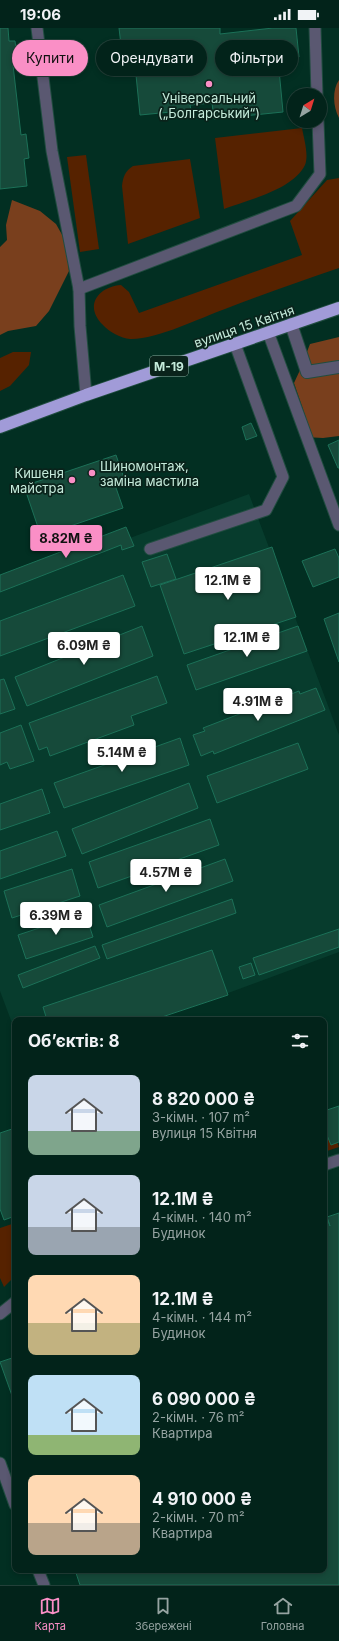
<!DOCTYPE html>
<html lang="uk">
<meta charset="utf-8">
<style>
:root{--surface:#02231a;--page:#102f27;--text:#f1f3f6;--muted:#96a4a2;--line:#234039;--accent:#fa8fc6}
body{margin:0;font-family:Inter,sans-serif;background:var(--page);color:var(--text);height:100vh;display:flex;flex-direction:column;font-size:15px;white-space:nowrap}
*{box-sizing:border-box;margin:0}
p{font-size:13px;color:var(--muted)}
.icon{flex:none;width:22px;height:22px;fill:none;stroke:currentColor;stroke-width:2;stroke-linecap:round;stroke-linejoin:round}
.map{position:relative;flex:1;overflow:hidden}
.side{position:absolute;left:12px;top:989px;width:315px;height:556px;display:flex;flex-direction:column;background:var(--surface);border-radius:8px;box-shadow:0 2px 6px #0003,0 0 0 1px var(--line)}
.side>*{flex:none}
.hud{position:absolute;left:12px;top:12px;width:315px;height:36px;display:flex;gap:8px}
.needle{width:26px;rotate:38deg}
.controls{position:absolute;left:287px;top:60px;display:grid;gap:8px}
.controls a{display:grid;place-items:center;width:40px;height:40px;border-radius:50%;background:var(--surface);box-shadow:0 2px 6px #0003,0 0 0 1px var(--line);font-size:20px}
.price{position:absolute;translate:-50% -34px;padding:0 9px;border-radius:4px;background:#fff;color:#222;font-size:13px;line-height:26px;filter:drop-shadow(0 1px 2px #0008)}
.price::after{content:'';position:absolute;left:50%;top:24px;width:12px;height:9px;margin-left:-6px;background:inherit;clip-path:polygon(0 0,100% 0,50% 100%)}
.price.selected{background:var(--accent);color:#111}
ul{padding:0;list-style:none}
li{display:flex;align-items:center;gap:12px;height:100px;padding:0 16px}
li span{display:grid;place-items:center;flex:none;width:112px;height:80px;border-radius:8px;color:#555}
li>.icon{margin-inline-start:auto}
span .icon{width:48px;height:48px;fill:#fffc;stroke-width:1}
li b{font-size:17px}
h2{display:flex;justify-content:space-between;align-items:center;height:48px;padding:0 16px;font-size:17px}
.chip{padding:0 14px;border-radius:18px;background:var(--surface);box-shadow:0 2px 6px #0003,0 0 0 1px var(--line);font-size:14px;line-height:36px}
.chip.selected{background:var(--accent);color:#111}
.status{display:flex;justify-content:space-between;align-items:center;height:28px;padding:0 20px;background:var(--surface);direction:ltr}
.status svg{height:11px;fill:currentColor}
.dock{display:flex;justify-content:space-around;align-items:center;height:56px;border-top:1px solid var(--line);background:var(--surface);font-size:11px;color:var(--muted)}
.dock a{display:grid;justify-items:center;gap:2px}
.dock .selected{color:var(--accent)}
.map>svg:first-child{display:block}
.built{fill:#073c2d}
.green{fill:#562200}
.forest{fill:#793f1d}
.building{fill:#164a3a;stroke:#1c7158}
.lines{fill:none;stroke-linecap:round;stroke-linejoin:round}
.lane-casing{stroke:#214d40;stroke-width:13}
.street-casing{stroke:#214d40;stroke-width:14}
.highway-casing{stroke:#214d40;stroke-width:14}
.lane{stroke:#5a5871;stroke-width:11}
.street{stroke:#5a5871;stroke-width:12}
.highway{stroke:#a19bd8;stroke-width:12}
.poi-dot{fill:#fa8fc6;stroke:#0a231b;stroke-width:1.5}
.labels{text-anchor:middle;dominant-baseline:central;stroke-width:3.5;stroke-linejoin:round;paint-order:stroke}
.shield{fill:#0a231b;stroke:#8dafa1;stroke-width:1}
.shield-label{font-size:12px;font-weight:bold;fill:#c5ebdb}
.poi-label{font-size:13px;fill:#c5ebdb;stroke:#0a231b}
.street-label{font-size:13px;fill:#c5ebdb;stroke:#0a231b}
</style>
<div class="status"><b>19:06</b><svg viewBox="0 0 49 12"><path d="M0 12V9h3v3zM5 12V6h3v6zM10 12V3h3v9zM15 12V0h3v12zM26 1h20v11H26zM47 4h2v5h-2z"/></svg></div>
<div class="map">
<svg width="339" height="1557" viewBox="0 0 339 1557">
<rect width="100%" height="100%" fill="#022f22"/>
<path class="built" d="M 249,466 L 339,707 L 339,924 L 155,992 L 15,992 L 15,1003 L 0,963 L 0,558 Z"/>
<g class="green">
<path d="M 302,100 C 304,111 309,127 305,137 C 293,162 247,172 224,181 L 215,110 Z"/>
<path d="M 86,127 L 99,221 L 80,224 L 67,129 Z"/>
<path d="M 190,131 L 200,190 L 128,216 L 122,158 C 123,149 125,143 133,138 Z"/>
<path d="M 339,150 L 339,240 C 301,253 263,266 225,281 C 200,290 156,312 130,311 C 121,310 109,304 103,297 C 84,279 97,259 121,257 L 129,264 L 139,285 L 302,227 L 290,193 L 327,152 Z"/>
<path d="M 13,324 L 31,324 L 29,337 L 10,358 L 0,363 L 0,330 Z"/>
<path d="M 324,1092 L 328,1093 L 339,1119 L 324,1124 Z"/>
<path d="M 15,1195 L 15,1248 L 4,1259 L 0,1250 L 0,1200 Z"/>
</g>
<g class="forest">
<path d="M 339,52 L 339,90 C 333,79 332,62 339,52 Z"/>
<path d="M 12,172 L 40,183 L 56,196 L 65,212 L 69,243 L 49,283 L 36,298 L 8,303 L 0,307 L 0,219 L 7,212 L 6,197 Z"/>
<path d="M 339,309 L 339,408 L 323,410 L 305,409 L 306,390 L 294,355 L 300,342 L 310,316 Z"/>
</g>
<g class="building">
<path d="M 0,0 L 8,0 L 9,13 L 15,13 L 18,37 L 13,37 L 21,107 L 26,106 L 29,130 L 24,131 L 27,158 L 0,161 Z"/>
<path d="M 119,0 L 220,0 L 220,6 L 273,0 L 296,0 L 299,29 L 278,31 L 283,84 L 214,91 L 212,75 L 190,77 L 191,82 L 140,87 L 135,37 L 142,36 L 140,16 L 121,17 Z"/>
<path d="M 251,395 L 257,408 L 246,412 L 242,399 Z"/>
<path d="M 339,412 L 339,440 L 338,440 L 328,417 Z"/>
<path d="M 116,427 L 125,453 L 115,457 L 123,480 L 41,508 L 24,458 Z"/>
<path d="M 126,499 L 134,518 L 122,522 L 121,517 L 0,564 L 0,547 Z"/>
<path d="M 272,519 L 296,589 L 184,626 L 160,557 Z"/>
<path d="M 335,521 L 339,530 L 339,549 L 313,559 L 302,533 Z"/>
<path d="M 167,526 L 176,551 L 151,559 L 142,534 Z"/>
<path d="M 123,547 L 135,578 L 0,628 L 0,593 Z"/>
<path d="M 339,585 L 339,634 L 324,591 Z"/>
<path d="M 142,598 L 153,628 L 27,678 L 15,649 Z"/>
<path d="M 298,598 L 307,623 L 196,662 L 187,637 Z"/>
<path d="M 157,648 L 167,675 L 131,688 L 134,697 L 50,728 L 47,719 L 39,722 L 29,695 Z"/>
<path d="M 4,651 L 15,681 L 0,686 L 0,652 Z"/>
<path d="M 316,660 L 325,682 L 214,726 L 213,723 L 201,728 L 193,707 L 205,703 L 203,700 L 299,663 L 300,666 Z"/>
<path d="M 21,697 L 34,733 L 10,741 L 7,734 L 0,737 L 0,705 Z"/>
<path d="M 180,710 L 189,737 L 64,780 L 54,755 Z"/>
<path d="M 298,715 L 308,741 L 217,775 L 207,748 Z"/>
<path d="M 189,755 L 198,780 L 82,826 L 72,801 Z"/>
<path d="M 42,761 L 50,785 L 0,802 L 0,776 Z"/>
<path d="M 210,791 L 219,817 L 98,860 L 89,834 Z"/>
<path d="M 57,803 L 66,828 L 0,851 L 0,823 Z"/>
<path d="M 225,831 L 233,853 L 107,899 L 99,877 Z"/>
<path d="M 72,841 L 80,868 L 12,890 L 4,863 Z"/>
<path d="M 232,871 L 236,885 L 107,931 L 102,917 Z"/>
<path d="M 85,885 L 93,909 L 26,931 L 18,907 Z"/>
<path d="M 339,901 L 339,919 L 259,947 L 253,930 Z"/>
<path d="M 95,918 L 100,930 L 23,960 L 18,947 Z"/>
<path d="M 212,922 L 228,967 L 153,992 L 47,992 L 43,979 Z"/>
<path d="M 251,935 L 255,947 L 243,951 L 239,939 Z"/>
<path d="M 339,1078 L 339,1114 L 331,1117 L 324,1100 L 324,1083 Z"/>
<path d="M 15,1100 L 15,1188 L 4,1192 L 0,1181 L 0,1105 Z"/>
<path d="M 324,1181 L 330,1198 L 327,1189 L 339,1185 L 339,1557 L 80,1557 L 75,1542 L 324,1542 Z"/>
<path d="M 15,1329 L 15,1376 L 0,1334 Z"/>
</g>
<g class="lines">
<defs>
<g id="lane">
<path d="M 37,0 L 52,123 L 79,261 L 80,298 L 86,367"/>
<path d="M 315,0 L 317,67"/>
<path d="M 79,261 L 296,178 L 320,146 L 318,93"/>
<path d="M 268,304 L 339,497"/>
<path d="M 150,521 L 266,482 L 283,449 L 235,316"/>
<path d="M 324,1137 L 339,1132"/>
<path d="M 0,1286 L 15,1274"/>
<path d="M 0,1435 L 15,1477"/>
<path d="M 38,1542 L 44,1557"/>
</g>
<path id="street" d="M 291,296 L 307,344 L 339,339"/>
<path id="highway" d="M 0,399 L 86,367 L 339,280"/>
</defs>
<use href="#lane" class="lane-casing"/>
<use href="#street" class="street-casing"/>
<use href="#highway" class="highway-casing"/>
<use href="#lane" class="lane"/>
<use href="#street" class="street"/>
<use href="#highway" class="highway"/>
</g>
<g class="poi-dot">
<circle cx="209" cy="56" r="4"/>
<circle cx="92" cy="445" r="4"/>
<circle cx="72" cy="452" r="4"/>
</g>
<g class="labels">
<rect class="shield" x="150" y="328" width="38" height="20" rx="3"/>
<g class="shield-label">
<text x="169" y="338">М-19</text>
</g>
<g class="poi-label">
<text x="209" y="70">Універсальний<tspan x="209" dy="15">(„Болгарський“)</tspan></text>
<text x="100" y="438" text-anchor="start">Шиномонтаж,<tspan x="100" dy="15">заміна мастила</tspan></text>
<text x="64" y="445" text-anchor="end">Кишеня<tspan x="64" dy="15">майстра</tspan></text>
</g>
<g class="street-label">
<text transform="translate(244 298) rotate(-19)">вулиця 15 Квітня</text>
</g>
</g>
</svg>
<div class="controls">
<a><svg class="needle" viewBox="-14 -14 28 28"><path d="M0-13l5 13h-10z" fill="#e53935"/><path d="M0 13l5-13h-10z" fill="#96a4a2"/></svg></a>
</div>
<b class="price selected" style="left:66px;top:531px">8.82M ₴</b>
<b class="price" style="left:228px;top:573px">12.1M ₴</b>
<b class="price" style="left:247px;top:630px">12.1M ₴</b>
<b class="price" style="left:84px;top:638px">6.09M ₴</b>
<b class="price" style="left:258px;top:694px">4.91M ₴</b>
<b class="price" style="left:122px;top:745px">5.14M ₴</b>
<b class="price" style="left:166px;top:865px">4.57M ₴</b>
<b class="price" style="left:56px;top:908px">6.39M ₴</b>
<div class="hud">
<a class="chip selected">Купити</a>
<a class="chip">Орендувати</a>
<a class="chip">Фільтри</a>
</div>
<section class="side">
<h2>Об’єктів: 8<svg class="icon" aria-label="filters" viewBox="0 0 24 24"><path d="M4 7h16M4 17h16"/><circle cx="9" cy="7" r="2"/><circle cx="15" cy="17" r="2"/></svg></h2>
<ul>
<li><span style="background:linear-gradient(#c9d6e8 70%,#7fa58c 0)"><svg class="icon" aria-label="home" viewBox="0 0 24 24"><path d="M3 11l9-7 9 7M6 9v11h12V9"/></svg></span><div><b>8 820 000 ₴</b><p>3-кімн. · 107 m²</p><p>вулиця 15 Квітня</p></div></li>
<li><span style="background:linear-gradient(#c9d6e8 65%,#9aa5b1 0)"><svg class="icon" aria-label="home" viewBox="0 0 24 24"><path d="M3 11l9-7 9 7M6 9v11h12V9"/></svg></span><div><b>12.1M ₴</b><p>4-кімн. · 140 m²</p><p>Будинок</p></div></li>
<li><span style="background:linear-gradient(#ffd9b3 60%,#c2b280 0)"><svg class="icon" aria-label="home" viewBox="0 0 24 24"><path d="M3 11l9-7 9 7M6 9v11h12V9"/></svg></span><div><b>12.1M ₴</b><p>4-кімн. · 144 m²</p><p>Будинок</p></div></li>
<li><span style="background:linear-gradient(#bfe0f5 75%,#8fb573 0)"><svg class="icon" aria-label="home" viewBox="0 0 24 24"><path d="M3 11l9-7 9 7M6 9v11h12V9"/></svg></span><div><b>6 090 000 ₴</b><p>2-кімн. · 76 m²</p><p>Квартира</p></div></li>
<li><span style="background:linear-gradient(#ffd9b3 60%,#b9a48a 0)"><svg class="icon" aria-label="home" viewBox="0 0 24 24"><path d="M3 11l9-7 9 7M6 9v11h12V9"/></svg></span><div><b>4 910 000 ₴</b><p>2-кімн. · 70 m²</p><p>Квартира</p></div></li>
</ul>
</section>
</div>
<nav class="dock">
<a class="selected"><svg class="icon" aria-label="map" viewBox="0 0 24 24"><path d="M3 6l6-2 6 2 6-2v14l-6 2-6-2-6 2zM9 4v14M15 6v14"/></svg>Карта</a>
<a><svg class="icon" aria-label="saved" viewBox="0 0 24 24"><path d="M7 4h10v16l-5-4-5 4z"/></svg>Збережені</a>
<a><svg class="icon" aria-label="home" viewBox="0 0 24 24"><path d="M3 11l9-7 9 7M6 9v11h12V9"/></svg>Головна</a>
</nav>
